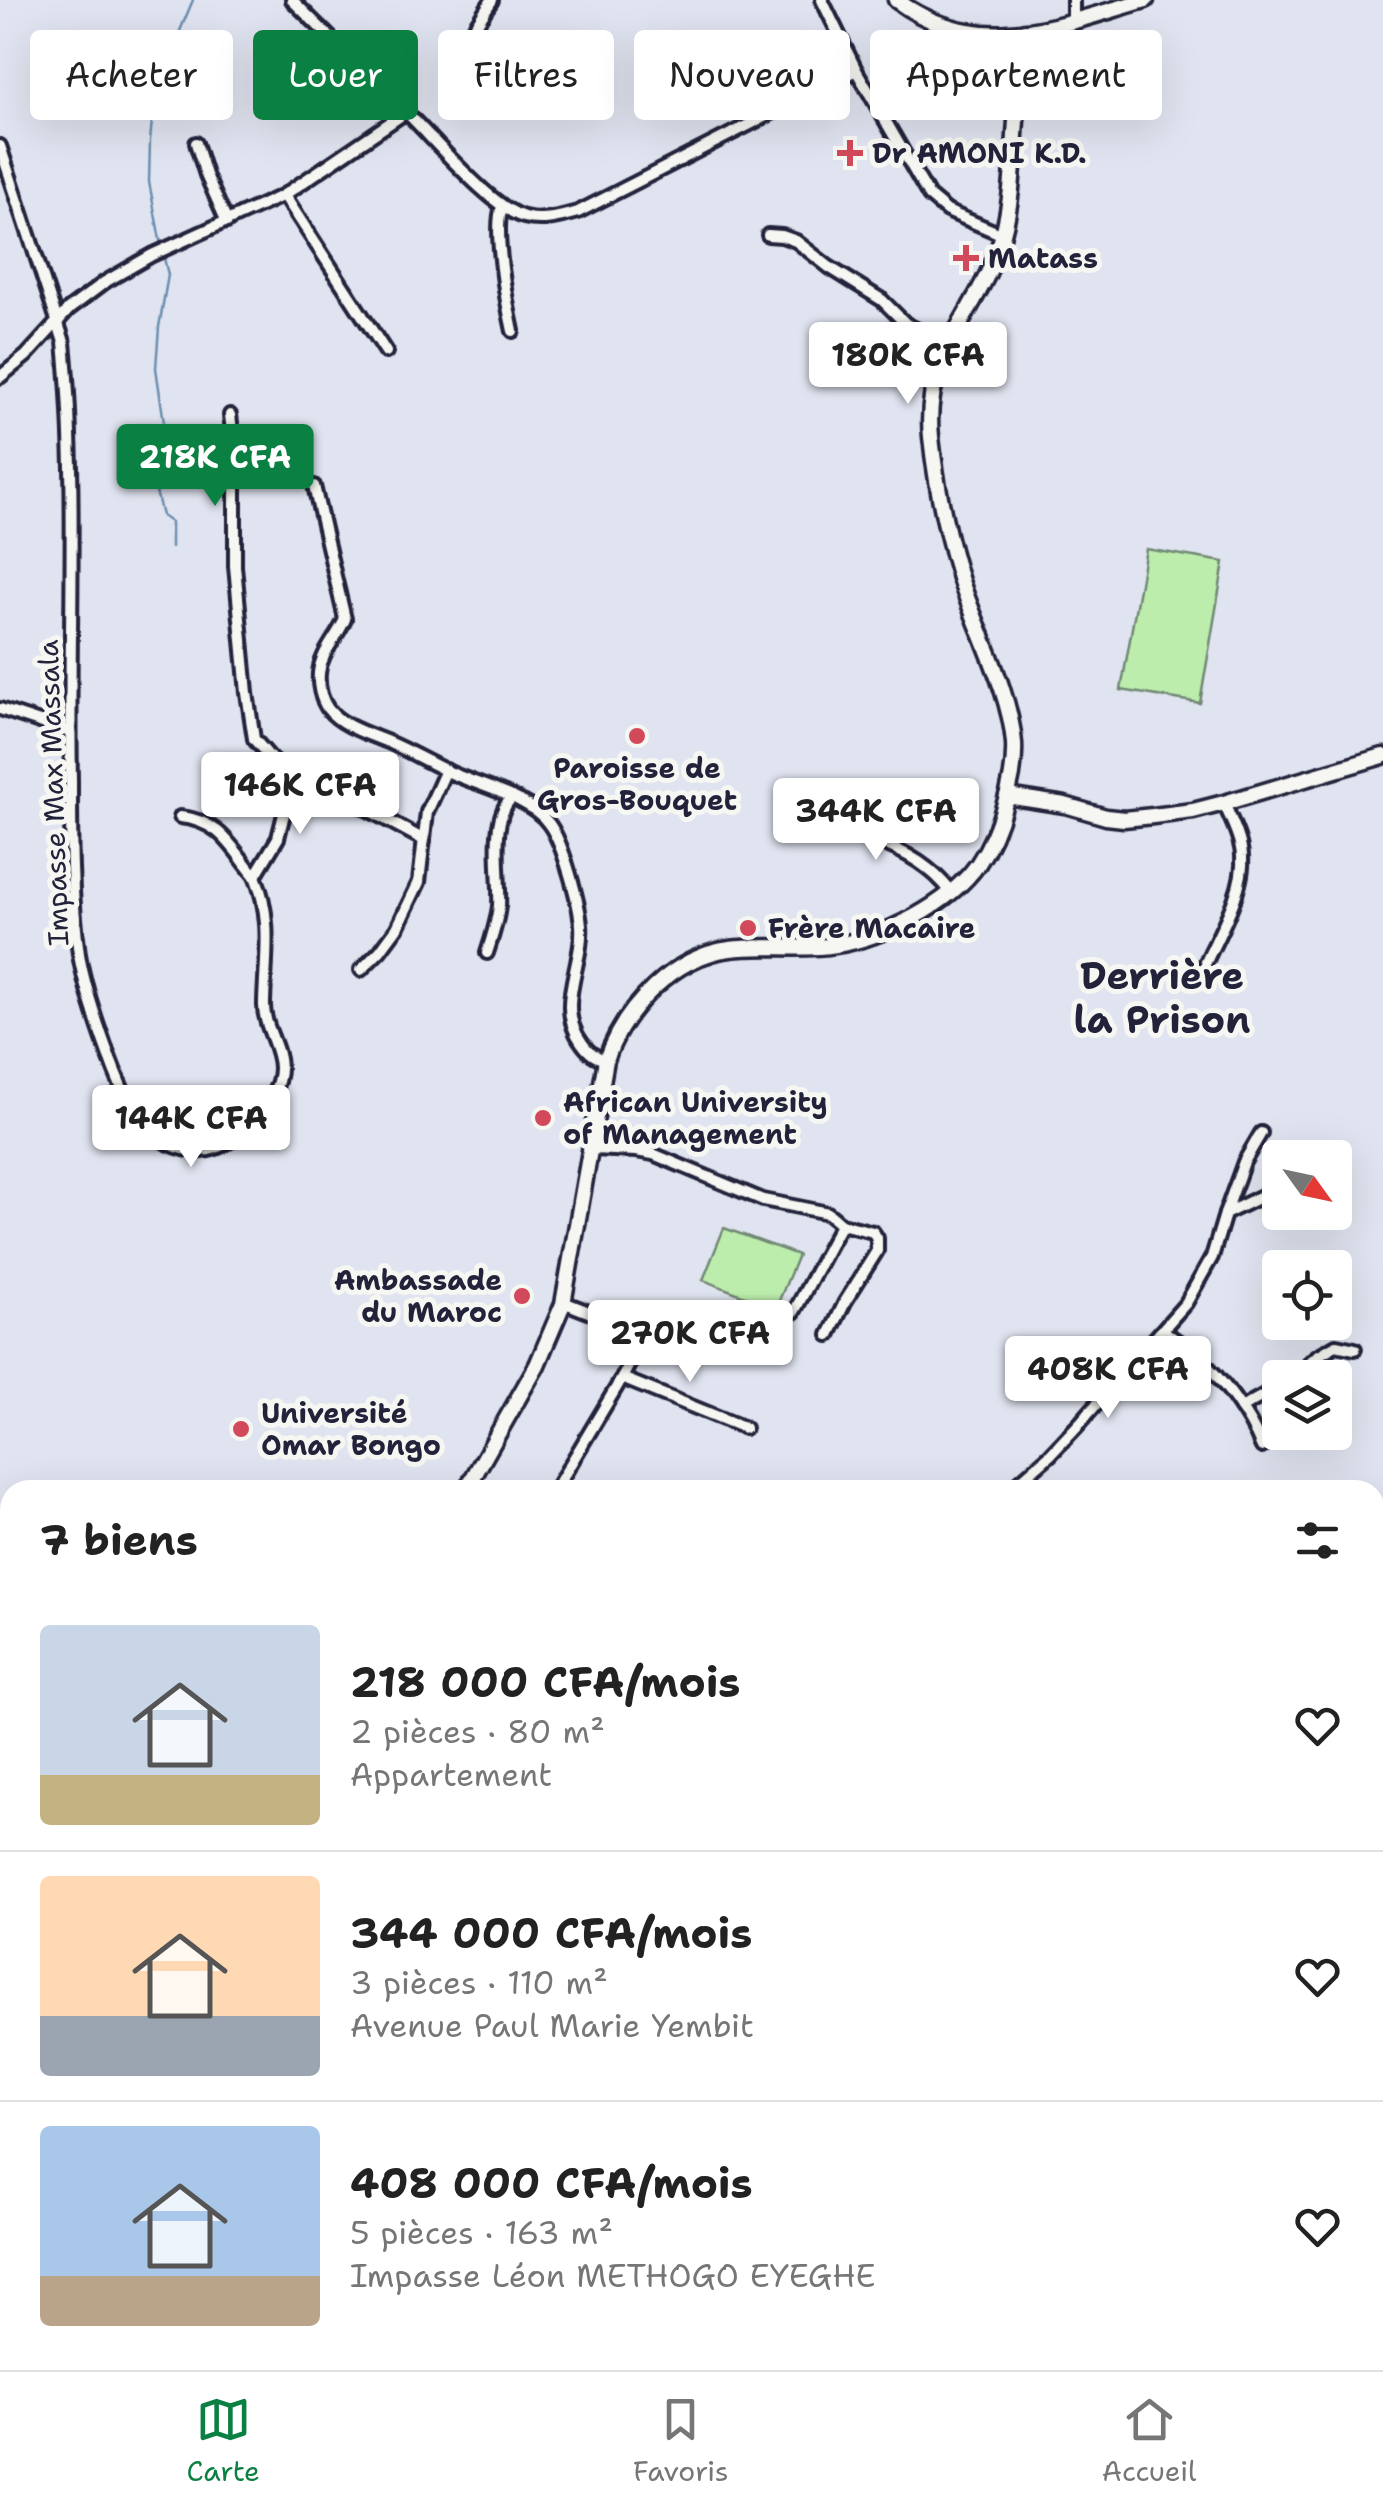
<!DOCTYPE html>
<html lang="fr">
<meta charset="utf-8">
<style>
:root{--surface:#fff;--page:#f6f6f6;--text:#222;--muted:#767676;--line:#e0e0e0;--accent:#0b8043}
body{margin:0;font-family:"Shantell Sans",sans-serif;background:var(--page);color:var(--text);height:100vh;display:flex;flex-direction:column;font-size:38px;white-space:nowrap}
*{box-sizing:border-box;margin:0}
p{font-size:32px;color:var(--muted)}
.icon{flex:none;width:55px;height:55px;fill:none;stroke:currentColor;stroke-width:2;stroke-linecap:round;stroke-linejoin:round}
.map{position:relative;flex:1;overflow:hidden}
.panel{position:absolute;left:0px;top:1480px;width:1385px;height:890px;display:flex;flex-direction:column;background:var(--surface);border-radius:30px 30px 0 0;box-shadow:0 10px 40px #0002}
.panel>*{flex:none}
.top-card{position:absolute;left:30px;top:30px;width:1325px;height:90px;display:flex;gap:20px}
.needle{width:65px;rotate:123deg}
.buttons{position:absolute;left:1262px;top:1140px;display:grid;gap:20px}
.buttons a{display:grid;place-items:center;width:90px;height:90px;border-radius:10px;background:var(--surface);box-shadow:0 10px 40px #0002;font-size:50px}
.price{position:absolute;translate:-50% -85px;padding:0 22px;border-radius:10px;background:#fff;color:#222;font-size:32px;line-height:65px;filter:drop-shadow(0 2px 5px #0008)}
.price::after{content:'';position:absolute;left:50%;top:60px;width:30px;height:22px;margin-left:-15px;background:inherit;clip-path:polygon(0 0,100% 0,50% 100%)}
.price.active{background:var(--accent);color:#fff}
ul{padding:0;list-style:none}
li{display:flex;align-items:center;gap:30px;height:250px;padding:0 40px}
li+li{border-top:2px solid var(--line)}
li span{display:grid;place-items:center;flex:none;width:280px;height:200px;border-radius:10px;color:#555}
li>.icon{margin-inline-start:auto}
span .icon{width:120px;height:120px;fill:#fffc;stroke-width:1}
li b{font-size:42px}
h2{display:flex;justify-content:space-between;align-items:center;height:120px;padding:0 40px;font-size:42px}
.tag{padding:0 35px;border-radius:10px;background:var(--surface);box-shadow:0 10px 40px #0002;font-size:35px;line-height:90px}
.tag.active{background:var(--accent);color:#fff}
.tabs{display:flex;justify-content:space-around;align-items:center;height:140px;border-top:2px solid var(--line);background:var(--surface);font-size:28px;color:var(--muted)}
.tabs a{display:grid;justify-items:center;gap:5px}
.tabs .active{color:var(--accent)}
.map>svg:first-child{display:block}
.green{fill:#bdedac;stroke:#708874;stroke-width:2.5}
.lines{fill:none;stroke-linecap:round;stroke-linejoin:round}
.stream{stroke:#6c8eaf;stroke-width:2.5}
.river{stroke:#9dd6fd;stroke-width:18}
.street-casing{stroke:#22223b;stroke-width:18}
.secondary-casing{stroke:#22223b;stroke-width:21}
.street{stroke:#f6f6f2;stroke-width:10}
.secondary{stroke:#f6f6f2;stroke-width:14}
.poi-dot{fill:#d1495b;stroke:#f6f6f2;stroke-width:4}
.labels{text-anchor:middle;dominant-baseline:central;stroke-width:10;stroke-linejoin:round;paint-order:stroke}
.poi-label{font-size:28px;font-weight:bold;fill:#22223b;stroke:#f6f6f2;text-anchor:start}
.street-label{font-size:28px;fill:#22223b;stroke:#f6f6f2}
.district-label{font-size:38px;font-weight:bold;fill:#22223b;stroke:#f6f6f2}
</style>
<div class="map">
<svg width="1383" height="2370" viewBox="0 0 1383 2370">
<rect width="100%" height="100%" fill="#e0e4f0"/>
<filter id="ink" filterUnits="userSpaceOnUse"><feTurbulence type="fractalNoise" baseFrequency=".01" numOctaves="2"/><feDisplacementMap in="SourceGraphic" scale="20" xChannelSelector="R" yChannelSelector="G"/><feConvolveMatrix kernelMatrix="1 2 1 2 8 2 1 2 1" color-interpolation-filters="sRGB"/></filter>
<g filter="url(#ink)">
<g class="green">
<path d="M 1146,549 L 1224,562 L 1200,703 L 1121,690 Z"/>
<path d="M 724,1228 L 798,1255 L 776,1308 L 703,1280 Z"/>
</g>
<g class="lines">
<g class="stream">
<path d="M 161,245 L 149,182 L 150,141 L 155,90 L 193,0"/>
<path d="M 164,258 L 168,275 L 159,327 L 156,368 L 169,457 L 155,487 L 162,516 L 171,522 L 171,547"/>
</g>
<path class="river" d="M 1375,2305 L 1383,2303"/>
<defs>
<g id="street">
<path d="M 292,0 L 406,112"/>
<path d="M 822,0 L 856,70 L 929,196 L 947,211 L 1003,235"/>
<path d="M 1073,0 L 1073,20"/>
<path d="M 459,51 L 492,0"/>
<path d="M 302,105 L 350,57"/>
<path d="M 196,143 L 206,175 L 227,222"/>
<path d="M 0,146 L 64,342 C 78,486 68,636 71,781 C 71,838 71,898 79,954 C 85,992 119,1096 142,1124 C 154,1140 182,1152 202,1151 C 236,1149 280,1102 280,1068 C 280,1046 263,1026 264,1003 C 265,959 273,918 255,876 C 231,847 221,821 180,817"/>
<path d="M 284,195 L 386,352"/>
<path d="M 502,207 C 493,230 507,304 513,331"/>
<path d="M 768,235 L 782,236 L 796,241 L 829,267 L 882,300 L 906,324 L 948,345"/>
<path d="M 0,377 L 26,356 L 69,309 L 105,282 L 152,255 L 284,195 L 406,112 C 433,138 491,208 524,217 C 542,222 560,217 578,212 L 856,70"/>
<path d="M 230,415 L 235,454 L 235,566 L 247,693 L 254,739 L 273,761 L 285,770 L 363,807 L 424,840"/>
<path d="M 314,486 L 345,619 C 337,638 321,652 319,673 C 318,685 321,699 328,709 C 341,726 369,734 388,742 C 409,751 428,762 449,772 C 479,786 530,797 549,824 C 563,843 579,902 581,925 C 584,966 554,1005 582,1043 C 589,1053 595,1057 606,1060"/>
<path d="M 0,709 L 70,732"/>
<path d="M 804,826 C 819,825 828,830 842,833 C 852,836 863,836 873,840 C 903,850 932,867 951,892"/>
<path d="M 255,876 L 278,838 L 294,774"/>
<path d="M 487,953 C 492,938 497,923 499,906 C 501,876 489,821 511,798"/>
<path d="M 1206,962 C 1219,933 1245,889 1242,856 C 1241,838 1231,820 1224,803"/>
<path d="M 361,970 L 380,951 L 397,928 L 419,882 L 427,812 L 446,770"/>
<path d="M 592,1149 L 636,1151 L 653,1154 L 763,1200 L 828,1213 L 841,1224 L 873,1232 L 877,1238 L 877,1251 L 845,1302 L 829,1335"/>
<path d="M 1335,1166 L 1337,1166"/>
<path d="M 1225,1214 L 1244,1162 L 1261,1133"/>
<path d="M 794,1312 L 841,1224"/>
<path d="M 1163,1330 C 1173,1339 1186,1346 1196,1355 C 1223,1380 1248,1413 1262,1447"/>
<path d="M 622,1378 L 745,1428"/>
<path d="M 1292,1378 L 1317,1356 L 1336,1345 L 1355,1349"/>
<path d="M 1241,1408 L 1280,1386"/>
<path d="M 555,1490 L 622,1378 L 636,1351 L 638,1339 L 632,1329 L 563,1302"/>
<path d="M 1010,1490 L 1050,1455 L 1080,1423 L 1186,1303 L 1212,1257 L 1225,1214 L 1280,1187"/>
<path d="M 1375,1639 L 1383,1638"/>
<path d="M 1375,1759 L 1383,1759"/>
<path d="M 1375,1911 L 1383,1920"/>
<path d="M 1375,2101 L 1383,2101"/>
<path d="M 1375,2238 L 1383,2241"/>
<path d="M 58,2360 L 95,2370"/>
<path d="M 401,2360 L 429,2370"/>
<path d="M 0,2367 L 10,2356"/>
<path d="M 187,2370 L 201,2360"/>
<path d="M 734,2370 L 761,2360"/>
</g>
<g id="secondary">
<path d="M 896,0 C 979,61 1057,25 1146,0"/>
<path d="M 1007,796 L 1065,805 L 1106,817 L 1124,819 L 1153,816 L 1193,811 L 1224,803 L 1383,756"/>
<path d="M 466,1490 L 537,1365 L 563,1304 L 606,1060 C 624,1008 674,956 730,949 C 765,944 801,951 836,945 C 883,938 950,904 978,864 C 991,845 999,825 1005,803 C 1011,784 1015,763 1014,743 C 1010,691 976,628 960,578 C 946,532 936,484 931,437 C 922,352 982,310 1003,234 C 1013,197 1013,159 1016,121 C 1018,91 1022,61 1025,31"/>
<path d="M 0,2180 L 10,2169"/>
</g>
</defs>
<use href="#street" class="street-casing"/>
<use href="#secondary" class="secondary-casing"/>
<use href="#street" class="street"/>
<use href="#secondary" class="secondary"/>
</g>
</g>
<g class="poi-dot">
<path d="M845 138h10v10h10v10h-10v10h-10v-10h-10v-10h10z"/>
<path d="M961 243h10v10h10v10h-10v10h-10v-10h-10v-10h10z"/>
<circle cx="637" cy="736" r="10"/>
<circle cx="748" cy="928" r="10"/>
<circle cx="543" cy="1118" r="10"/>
<circle cx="522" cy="1296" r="10"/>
<circle cx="241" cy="1429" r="10"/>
</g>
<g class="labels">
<g class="poi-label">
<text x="872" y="153">Dr AMONI K.D.</text>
<text x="988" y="258">Matass</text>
<text x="637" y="768" text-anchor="middle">Paroisse de<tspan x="637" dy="32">Gros-Bouquet</tspan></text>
<text x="768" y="928">Frère Macaire</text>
<text x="563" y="1102">African University<tspan x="563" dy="32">of Management</tspan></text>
<text x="502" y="1280" text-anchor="end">Ambassade<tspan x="502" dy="32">du Maroc</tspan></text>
<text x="261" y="1413">Université<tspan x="261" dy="32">Omar Bongo</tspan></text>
</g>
<g class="street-label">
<text transform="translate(53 793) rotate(-92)">Impasse Max Massala</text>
</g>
<g class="district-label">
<text x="1162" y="975">Derrière<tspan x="1162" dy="44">la Prison</tspan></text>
</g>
</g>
</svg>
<div class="buttons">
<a><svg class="needle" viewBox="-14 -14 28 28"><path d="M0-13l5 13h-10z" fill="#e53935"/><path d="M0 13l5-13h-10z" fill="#767676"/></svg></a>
<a><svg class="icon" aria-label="locate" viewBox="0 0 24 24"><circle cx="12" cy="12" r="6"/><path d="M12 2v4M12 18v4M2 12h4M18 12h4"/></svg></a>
<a><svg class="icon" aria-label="layers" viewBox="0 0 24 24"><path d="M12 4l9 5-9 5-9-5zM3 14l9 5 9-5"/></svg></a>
</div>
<b class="price" style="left:908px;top:407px">180K CFA</b>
<b class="price active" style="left:215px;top:509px">218K CFA</b>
<b class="price" style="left:300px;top:837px">146K CFA</b>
<b class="price" style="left:876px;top:863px">344K CFA</b>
<b class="price" style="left:191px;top:1170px">144K CFA</b>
<b class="price" style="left:690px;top:1385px">270K CFA</b>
<b class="price" style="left:1108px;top:1421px">408K CFA</b>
<div class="top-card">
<a class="tag">Acheter</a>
<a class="tag active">Louer</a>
<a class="tag">Filtres</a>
<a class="tag">Nouveau</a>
<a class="tag">Appartement</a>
</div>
<section class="panel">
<h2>7 biens<svg class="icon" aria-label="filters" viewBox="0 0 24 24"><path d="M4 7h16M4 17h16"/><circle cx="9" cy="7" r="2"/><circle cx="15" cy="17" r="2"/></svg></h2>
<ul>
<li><span style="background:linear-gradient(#c9d6e8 75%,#c2b280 0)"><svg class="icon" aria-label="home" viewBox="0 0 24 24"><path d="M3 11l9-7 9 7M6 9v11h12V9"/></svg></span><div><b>218 000 CFA/mois</b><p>2 pièces · 80 m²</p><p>Appartement</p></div><svg class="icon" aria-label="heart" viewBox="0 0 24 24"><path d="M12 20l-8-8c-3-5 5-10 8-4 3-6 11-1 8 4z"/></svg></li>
<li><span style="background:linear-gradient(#ffd9b3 70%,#9aa5b1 0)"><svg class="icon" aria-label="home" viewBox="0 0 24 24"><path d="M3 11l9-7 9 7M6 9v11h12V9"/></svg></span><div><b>344 000 CFA/mois</b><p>3 pièces · 110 m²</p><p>Avenue Paul Marie Yembit</p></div><svg class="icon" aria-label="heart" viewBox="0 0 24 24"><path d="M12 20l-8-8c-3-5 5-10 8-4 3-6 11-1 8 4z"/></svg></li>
<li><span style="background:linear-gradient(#a9c7e8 75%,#b9a48a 0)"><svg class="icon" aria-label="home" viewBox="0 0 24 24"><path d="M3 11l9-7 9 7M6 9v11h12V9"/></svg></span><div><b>408 000 CFA/mois</b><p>5 pièces · 163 m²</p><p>Impasse Léon METHOGO EYEGHE</p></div><svg class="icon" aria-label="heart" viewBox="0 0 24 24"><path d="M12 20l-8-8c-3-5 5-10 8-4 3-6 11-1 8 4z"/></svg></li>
</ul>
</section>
</div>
<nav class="tabs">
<a class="active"><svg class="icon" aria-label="map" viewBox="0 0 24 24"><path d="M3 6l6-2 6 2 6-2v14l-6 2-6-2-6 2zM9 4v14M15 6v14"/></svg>Carte</a>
<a><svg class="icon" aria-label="saved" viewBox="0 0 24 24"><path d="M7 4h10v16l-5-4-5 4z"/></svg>Favoris</a>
<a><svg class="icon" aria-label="home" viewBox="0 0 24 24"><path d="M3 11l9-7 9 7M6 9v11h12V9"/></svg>Accueil</a>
</nav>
